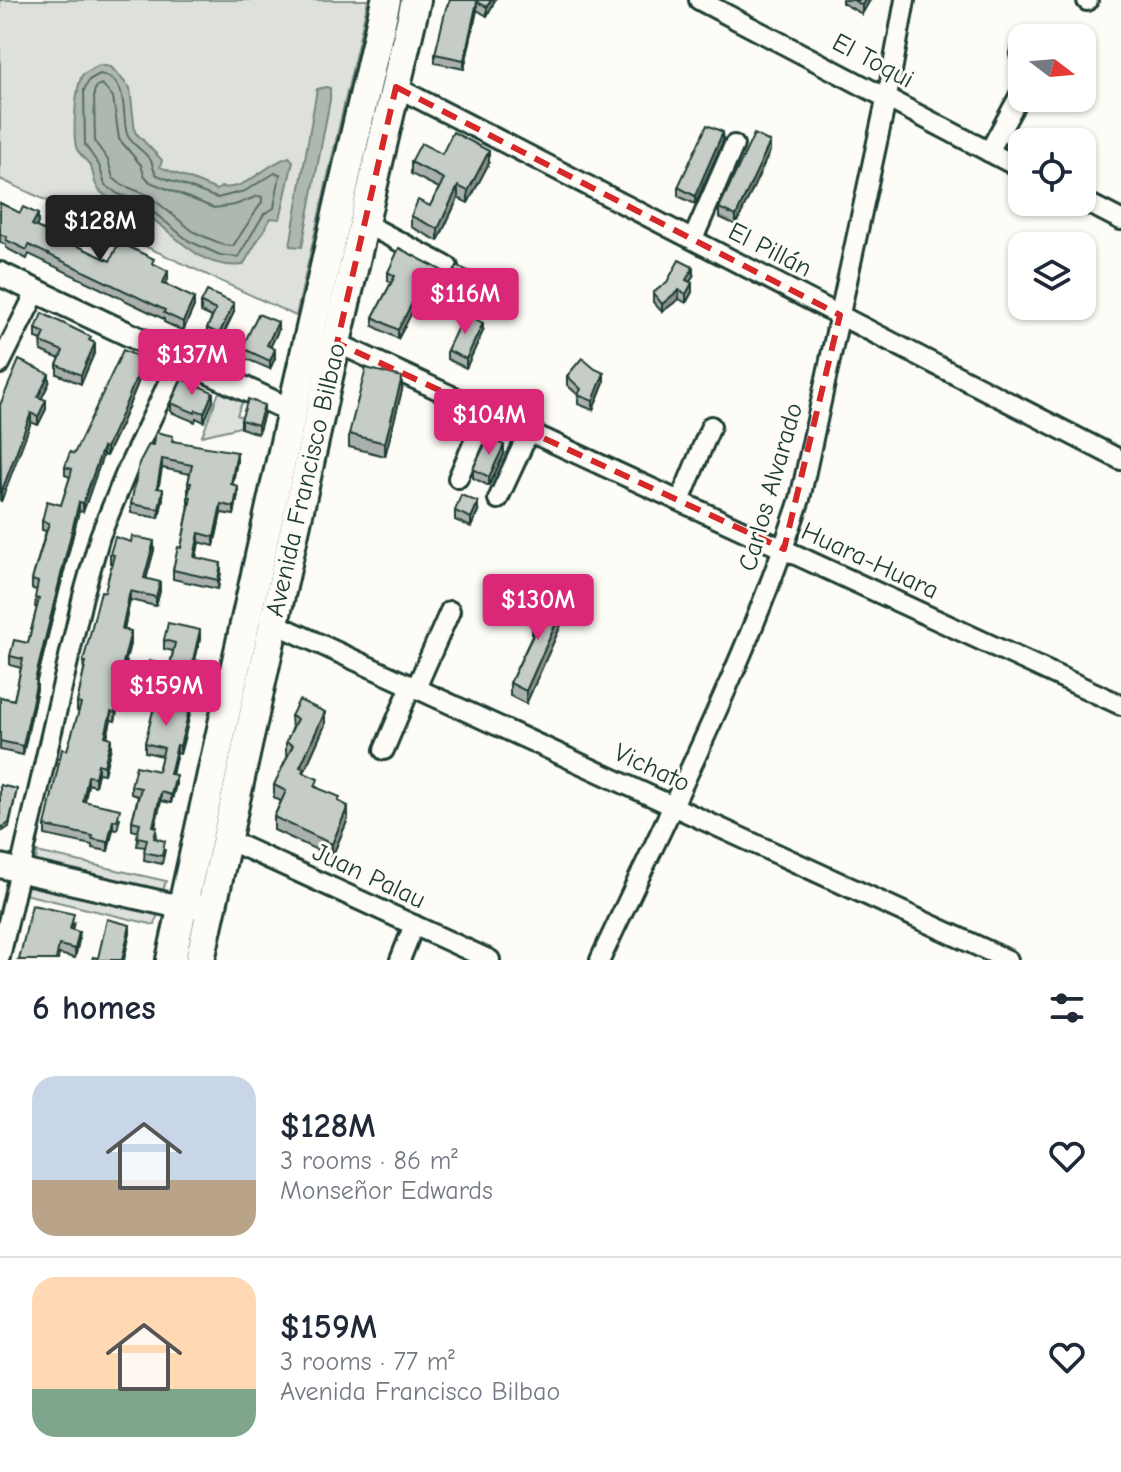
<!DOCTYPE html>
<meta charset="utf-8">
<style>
:root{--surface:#fff;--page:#f6f6f7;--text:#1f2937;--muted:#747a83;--line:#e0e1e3;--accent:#db2777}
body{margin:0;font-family:"Comic Neue",sans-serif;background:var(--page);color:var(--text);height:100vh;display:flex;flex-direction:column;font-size:30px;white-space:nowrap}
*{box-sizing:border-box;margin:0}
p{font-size:26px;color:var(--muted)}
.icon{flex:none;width:44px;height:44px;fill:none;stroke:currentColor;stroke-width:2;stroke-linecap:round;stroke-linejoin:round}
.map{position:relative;height:960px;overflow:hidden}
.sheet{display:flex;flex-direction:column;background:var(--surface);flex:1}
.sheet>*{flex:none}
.needle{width:52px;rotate:106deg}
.controls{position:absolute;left:1008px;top:24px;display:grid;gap:16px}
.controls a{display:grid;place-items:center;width:88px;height:88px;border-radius:16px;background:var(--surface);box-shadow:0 2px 6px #0004;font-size:40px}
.price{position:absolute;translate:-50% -68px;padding:0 18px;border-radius:8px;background:var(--accent);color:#fff;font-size:26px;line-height:52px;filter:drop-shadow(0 2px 4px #0008)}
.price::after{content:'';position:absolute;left:50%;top:48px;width:24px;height:18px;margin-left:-12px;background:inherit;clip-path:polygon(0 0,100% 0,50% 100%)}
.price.on{background:#222;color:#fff}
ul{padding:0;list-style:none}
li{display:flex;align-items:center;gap:24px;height:200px;padding:0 32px}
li+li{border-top:2px solid var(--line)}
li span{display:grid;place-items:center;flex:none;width:224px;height:160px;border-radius:24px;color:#555}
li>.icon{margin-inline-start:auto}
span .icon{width:96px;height:96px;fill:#fffc;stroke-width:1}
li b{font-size:34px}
h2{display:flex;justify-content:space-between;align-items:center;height:96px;padding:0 32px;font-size:34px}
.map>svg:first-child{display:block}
.green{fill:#dde0db;stroke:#7e8e88;stroke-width:2}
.water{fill:#aeb8b1;stroke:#75877f;stroke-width:2}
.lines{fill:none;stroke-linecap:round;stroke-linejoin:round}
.shore{stroke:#586e66;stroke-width:2}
.minor-casing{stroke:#1f3d34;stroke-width:24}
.tertiary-casing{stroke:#1f3d34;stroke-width:28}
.primary-casing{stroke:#1f3d34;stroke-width:34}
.minor{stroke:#fdfcf7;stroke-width:18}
.tertiary{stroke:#fdfcf7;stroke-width:22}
.primary{stroke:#fdfcf7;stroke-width:28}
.wall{fill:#aab0ab;stroke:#1f3d34;stroke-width:2}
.shaded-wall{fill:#8b908b;stroke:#1f3d34;stroke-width:2}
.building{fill:#c6cdc7;stroke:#1f3d34;stroke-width:2}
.marked{fill:none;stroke:#d62828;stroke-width:6;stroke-dasharray:16 10;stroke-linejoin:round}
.labels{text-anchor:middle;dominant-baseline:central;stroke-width:6;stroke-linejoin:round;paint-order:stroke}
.street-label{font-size:26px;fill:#1f3d34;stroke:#fdfcf7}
</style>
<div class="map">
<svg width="1121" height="960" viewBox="0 0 1121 960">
<rect width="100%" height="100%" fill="#fdfcf7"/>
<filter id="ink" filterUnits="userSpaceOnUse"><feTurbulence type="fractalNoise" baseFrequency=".0125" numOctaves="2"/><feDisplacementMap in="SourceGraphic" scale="16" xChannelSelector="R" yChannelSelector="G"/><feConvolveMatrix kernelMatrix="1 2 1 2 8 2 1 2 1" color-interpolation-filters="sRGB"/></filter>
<g filter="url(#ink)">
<g class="green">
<path d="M 0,0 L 368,0 L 296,316 L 0,179 Z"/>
<path d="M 219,392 L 242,402 L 237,415 L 243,418 L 240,427 L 202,436 Z"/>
<path d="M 37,852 L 166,881 L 162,894 L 39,866 L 36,862 Z"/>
<path d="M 37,884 L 158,912 L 155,925 L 24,894 L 26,887 Z"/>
</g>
<g class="water">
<path d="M 99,65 L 111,67 L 130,88 L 135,132 L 162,160 L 160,167 L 217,190 L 221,187 C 247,191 265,164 289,157 L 293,161 L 280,219 L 271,218 L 243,265 C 196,271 171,226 137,209 C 124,202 109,202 99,190 C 93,182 94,174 91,167 C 87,160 78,154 76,147 C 73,133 75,86 83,74 Z"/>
<path d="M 326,87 L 330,88 L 330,100 L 302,247 L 290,246 L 317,89 Z"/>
</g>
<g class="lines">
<g class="shore">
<path d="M 100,74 C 130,79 121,113 127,134 C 131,146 148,152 152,163 C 153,168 154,172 157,175 L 217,198 L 245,191 L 275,173 L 280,174 L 274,208 L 264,214 L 238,257 L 220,255 L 189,241 L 142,203 L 118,194 L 105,185 L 99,165 L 85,145 L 84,90 L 89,80 Z"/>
<path d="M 102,84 L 113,97 L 119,139 L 141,165 L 144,175 L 150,182 L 214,208 L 235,205 L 258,196 L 262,197 L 262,202 L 233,246 L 224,245 L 194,232 L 148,195 L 122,185 L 113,178 L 108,160 L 95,142 L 94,92 L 97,86 Z"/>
</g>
<defs>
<g id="minor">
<path d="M 699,0 L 1022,169"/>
<path d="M 1087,1 L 1088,0"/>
<path d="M 1020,54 L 1022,56"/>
<path d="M 396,87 L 1121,460"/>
<path d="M 989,152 L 1022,91"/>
<path d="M 1082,200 L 1121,220"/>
<path d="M 364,223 L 448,267"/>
<path d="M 693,239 L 734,145"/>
<path d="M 337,343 L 1121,705"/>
<path d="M 0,364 L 36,292"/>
<path d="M 458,478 L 487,412"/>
<path d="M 498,499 L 529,432"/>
<path d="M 680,501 L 711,426"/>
<path d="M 274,623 L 1008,960"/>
<path d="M 416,688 L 450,611"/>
<path d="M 384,750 L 411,686"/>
<path d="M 226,839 L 490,960"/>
<path d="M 0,957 L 83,596 L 100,536 L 128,468 L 179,360"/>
<path d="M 400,960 L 414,925"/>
<path d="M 600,960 C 671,808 748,658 800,499 L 890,82 L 905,0"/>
</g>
<g id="tertiary">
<path d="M 0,274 L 292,411"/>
<path d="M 0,866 L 167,904 L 198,907"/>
</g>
<g id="primary">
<path d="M 171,960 L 292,411 L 386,0"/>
<path d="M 200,960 L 330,368 L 416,0"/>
</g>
</defs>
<use href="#minor" class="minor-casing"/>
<use href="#tertiary" class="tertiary-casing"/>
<use href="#primary" class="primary-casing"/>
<use href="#minor" class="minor"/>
<use href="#tertiary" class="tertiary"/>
<use href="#primary" class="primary"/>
</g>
<g class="wall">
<path d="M 450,0 L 495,0 L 487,16 L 477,10 L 464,69 L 435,63 L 435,54 Z"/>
<path d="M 842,0 L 870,0 L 862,14 L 842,3 Z"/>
<path d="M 723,141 L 695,204 L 678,196 L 678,187 Z"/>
<path d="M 770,151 L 736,225 L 719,217 L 719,208 Z"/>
<path d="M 442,154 L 489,163 L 468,203 L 458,198 L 438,241 L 411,227 L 411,216 L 430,206 L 439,188 L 411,174 L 411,162 Z"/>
<path d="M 0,203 L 38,223 L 36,227 L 110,261 L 154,264 L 168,279 L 166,284 L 194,306 L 183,331 L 164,322 L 164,319 L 29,254 L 27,259 L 6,248 L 6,245 L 0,242 Z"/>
<path d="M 388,272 L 452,276 L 473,282 L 461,306 L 436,293 L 434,296 L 423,291 L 398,339 L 373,326 L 373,317 L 391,283 L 388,281 Z"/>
<path d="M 693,276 L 690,282 L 692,292 L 686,303 L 679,299 L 662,312 L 653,302 L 653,293 Z"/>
<path d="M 201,303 L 234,312 L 219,343 L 207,337 L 207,328 L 212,317 L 201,312 Z"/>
<path d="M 36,329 L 91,341 L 95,351 L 81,384 L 57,374 L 57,365 L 60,359 L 41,351 L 42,340 L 36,338 Z"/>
<path d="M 278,331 L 270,347 L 275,358 L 270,369 L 242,357 L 242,348 Z"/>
<path d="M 483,331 L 466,368 L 447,359 L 447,350 Z"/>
<path d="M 144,368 L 122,422 L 106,456 L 103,455 L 83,512 L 79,511 L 37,680 L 37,689 L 23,755 L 0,750 L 0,697 L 14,700 L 21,668 L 10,665 L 10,656 L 28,643 L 37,607 L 35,607 L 37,590 L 32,589 L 32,580 L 46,531 L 42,530 L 42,521 L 61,505 L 70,477 L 65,475 L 65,467 L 74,454 Z"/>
<path d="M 567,376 L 604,382 L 593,410 L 578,404 L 578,395 L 567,385 Z"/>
<path d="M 49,383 L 41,399 L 46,409 L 38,425 L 31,422 L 0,501 L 0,405 Z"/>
<path d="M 402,390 L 385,456 L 349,447 L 349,434 Z"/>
<path d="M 213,401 L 204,422 L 196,418 L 195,422 L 171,412 L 171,403 Z"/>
<path d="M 264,413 L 258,434 L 241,428 L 241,420 Z"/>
<path d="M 173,441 L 237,461 L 232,484 L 238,494 L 234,515 L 221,513 L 214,546 L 199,542 L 196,558 L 221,572 L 218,589 L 173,579 L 173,570 L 181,548 L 189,505 L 188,505 L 188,483 L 190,474 L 162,468 L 158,488 L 163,498 L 159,518 L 131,513 L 131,504 L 153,445 Z"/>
<path d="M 504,454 L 489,486 L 473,478 L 473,469 Z"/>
<path d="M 455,511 L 478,511 L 471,527 L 455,520 Z"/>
<path d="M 154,550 L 146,579 L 160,591 L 156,606 L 130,600 L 124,630 L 131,640 L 125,663 L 127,672 L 120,683 L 130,694 L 129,702 L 117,711 L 115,721 L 111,720 L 107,737 L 111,747 L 104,774 L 98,773 L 95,786 L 88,784 L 85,801 L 120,818 L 117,830 L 113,829 L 108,851 L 92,848 L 92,845 L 45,835 L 45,826 L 79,712 L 77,711 L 77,703 L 84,671 L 83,662 L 105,592 L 112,563 L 110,563 L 110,554 Z"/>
<path d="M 565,616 L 526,704 L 510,696 L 510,683 L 532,636 L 532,627 Z"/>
<path d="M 200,639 L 195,660 L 200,670 L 185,736 L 180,754 L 177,753 L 172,774 L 176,784 L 171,803 L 161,801 L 155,826 L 157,836 L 156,839 L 165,850 L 162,864 L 144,860 L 145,847 L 137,846 L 139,832 L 132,830 L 132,821 L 138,796 L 131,794 L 131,786 L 158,771 L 162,756 L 145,752 L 145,743 L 159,688 L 146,686 L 146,677 L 170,666 L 173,651 L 164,649 L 164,640 Z"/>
<path d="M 291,716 L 325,725 L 304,772 L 318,788 L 340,802 L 348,819 L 332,857 L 274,830 L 274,817 L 281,801 L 274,798 L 274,785 L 288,756 L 286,755 L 286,742 L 292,730 Z"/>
<path d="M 74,923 L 72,930 L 79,940 L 75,958 L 59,954 L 58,960 L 19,960 Z"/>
</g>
<g class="shaded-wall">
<path d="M 491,0 L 495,0 L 487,16 L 487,7 Z"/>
<path d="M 865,0 L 870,0 L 862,14 L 862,5 Z"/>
<path d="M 477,2 L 477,10 L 464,69 L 464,60 Z"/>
<path d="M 723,132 L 723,141 L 695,204 L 695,196 Z"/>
<path d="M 770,142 L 770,151 L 736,225 L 736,216 Z"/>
<path d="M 489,151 L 489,163 L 468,203 L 468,191 Z"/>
<path d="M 458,186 L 458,198 L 438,241 L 438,229 Z"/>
<path d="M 38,214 L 38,223 L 32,234 L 32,225 Z"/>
<path d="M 693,267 L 693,276 L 686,289 L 686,280 Z"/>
<path d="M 168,271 L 168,279 L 163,291 L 163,283 Z"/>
<path d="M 473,273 L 473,282 L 461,306 L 461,297 Z"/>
<path d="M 423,282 L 423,291 L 398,339 L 398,330 Z"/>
<path d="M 692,283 L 692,292 L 686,303 L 686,294 Z"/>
<path d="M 679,290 L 679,299 L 662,312 L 662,304 Z"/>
<path d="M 194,298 L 194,306 L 183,331 L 183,322 Z"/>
<path d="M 234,303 L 234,312 L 219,343 L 219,334 Z"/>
<path d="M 278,322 L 278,331 L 267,354 L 267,345 Z"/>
<path d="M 483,323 L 483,331 L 466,368 L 466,359 Z"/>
<path d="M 95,343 L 95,351 L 81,384 L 81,375 Z"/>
<path d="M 275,349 L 275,358 L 270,369 L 270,361 Z"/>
<path d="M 144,359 L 144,368 L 122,422 L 106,456 L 106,448 Z"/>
<path d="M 604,373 L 604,382 L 593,410 L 593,401 Z"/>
<path d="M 49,374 L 49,383 L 38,406 L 38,397 Z"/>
<path d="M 402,377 L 402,390 L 385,456 L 385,443 Z"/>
<path d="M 213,392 L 213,401 L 204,422 L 204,413 Z"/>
<path d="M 46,400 L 46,409 L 38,425 L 38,417 Z"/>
<path d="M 264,405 L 264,413 L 258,434 L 258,425 Z"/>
<path d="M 31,413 L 31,422 L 1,502 L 1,493 Z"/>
<path d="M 504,445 L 504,454 L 489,486 L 489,477 Z"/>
<path d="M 103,447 L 103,455 L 83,512 L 83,503 Z"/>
<path d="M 237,452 L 237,461 L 231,493 L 231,484 Z"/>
<path d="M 162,459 L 162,468 L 157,497 L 157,488 Z"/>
<path d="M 238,486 L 238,494 L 234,515 L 234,507 Z"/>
<path d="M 163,489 L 163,498 L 159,518 L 159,509 Z"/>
<path d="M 79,502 L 79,511 L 35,688 L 35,680 Z"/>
<path d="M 478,502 L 478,511 L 471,527 L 471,518 Z"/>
<path d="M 221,504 L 221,513 L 214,546 L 214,537 Z"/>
<path d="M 199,533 L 199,542 L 194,566 L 194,557 Z"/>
<path d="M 154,541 L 154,550 L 144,587 L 144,578 Z"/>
<path d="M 221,563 L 221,572 L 218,589 L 218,580 Z"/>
<path d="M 160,582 L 160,591 L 156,606 L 156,597 Z"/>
<path d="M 130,591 L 130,600 L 122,638 L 122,629 Z"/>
<path d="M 565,603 L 565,616 L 526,704 L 526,691 Z"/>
<path d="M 200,630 L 200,639 L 193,668 L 193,660 Z"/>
<path d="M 131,631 L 131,640 L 124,667 L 127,663 L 127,672 L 116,691 L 116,682 L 123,663 Z"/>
<path d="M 200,661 L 200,670 L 180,754 L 180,746 Z"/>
<path d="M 37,680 L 37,689 L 23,755 L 23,746 Z"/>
<path d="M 130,685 L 129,702 L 117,711 L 115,721 L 117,703 Z"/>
<path d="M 111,712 L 111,720 L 105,745 L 105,736 Z"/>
<path d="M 325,712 L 325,725 L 304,772 L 304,781 L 300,767 Z"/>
<path d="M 111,738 L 111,747 L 104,774 L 104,766 Z"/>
<path d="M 177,745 L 177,753 L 170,783 L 170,774 Z"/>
<path d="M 98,764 L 98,773 L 95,786 L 95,777 Z"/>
<path d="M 176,775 L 176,784 L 171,803 L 171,795 Z"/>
<path d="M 88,776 L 88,784 L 83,810 L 83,801 Z"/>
<path d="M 17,789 L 9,827 L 3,831 L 3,827 Z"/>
<path d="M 161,792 L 161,801 L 153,835 L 153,826 Z"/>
<path d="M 348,806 L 348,819 L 332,857 L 332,844 Z"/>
<path d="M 113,820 L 113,829 L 108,851 L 108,842 Z"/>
<path d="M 130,925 L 130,934 L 124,960 L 122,960 Z"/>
<path d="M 79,932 L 79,940 L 75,958 L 75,949 Z"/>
</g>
<g class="building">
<path d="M 450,0 L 491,0 L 487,7 L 477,2 L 464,60 L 435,54 L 446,8 Z"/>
<path d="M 853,0 L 865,0 L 862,5 Z"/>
<path d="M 707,125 L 723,132 L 695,196 L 678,187 Z"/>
<path d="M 453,132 L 489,151 L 468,191 L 458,186 L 438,229 L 411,216 L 418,200 L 430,206 L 444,179 L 411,162 L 421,143 L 442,154 Z"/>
<path d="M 754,134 L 770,142 L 736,216 L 719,208 Z"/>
<path d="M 0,203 L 20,213 L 23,207 L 38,214 L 32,225 L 110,261 L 119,242 L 154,259 L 152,263 L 168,271 L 163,283 L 194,298 L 183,322 L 164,313 L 165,310 L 29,245 L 27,250 L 6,240 L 7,237 L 0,234 Z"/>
<path d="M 399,248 L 452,276 L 457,266 L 473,273 L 461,297 L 436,285 L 434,288 L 423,282 L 398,330 L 373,317 L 395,276 L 388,272 Z"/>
<path d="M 679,260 L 693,267 L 686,280 L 692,283 L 686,294 L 679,290 L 662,304 L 653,293 L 667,282 Z"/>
<path d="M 207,291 L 234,303 L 219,334 L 207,328 L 216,310 L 201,303 Z"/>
<path d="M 42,313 L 91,337 L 89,340 L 95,343 L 81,375 L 57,365 L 63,351 L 41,342 L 45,333 L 36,329 Z"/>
<path d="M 258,314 L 278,322 L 267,345 L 275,349 L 270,361 L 242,348 Z"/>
<path d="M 464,314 L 483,323 L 466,359 L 447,350 Z"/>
<path d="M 123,350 L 144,359 L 122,413 L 106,448 L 103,447 L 83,503 L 79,502 L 35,680 L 37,680 L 23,746 L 0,741 L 0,697 L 14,700 L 23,659 L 10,656 L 14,640 L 28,643 L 39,599 L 35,598 L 38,582 L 32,580 L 49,523 L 42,521 L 47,501 L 61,505 L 71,474 L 72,469 L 65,467 L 70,452 L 74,454 Z"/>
<path d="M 582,358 L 595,369 L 604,373 L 593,401 L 578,395 L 581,389 L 567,376 Z"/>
<path d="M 19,360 L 49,374 L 38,397 L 46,400 L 38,417 L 31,413 L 1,493 L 0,405 Z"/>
<path d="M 366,368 L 402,377 L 385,443 L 349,434 Z"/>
<path d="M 182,379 L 213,392 L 204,413 L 196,410 L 195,413 L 171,403 Z"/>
<path d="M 248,399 L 264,405 L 258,425 L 241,420 Z"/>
<path d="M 156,432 L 173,436 L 172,441 L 237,452 L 231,484 L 238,486 L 234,507 L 221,504 L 214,537 L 199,533 L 194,557 L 221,563 L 218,580 L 173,570 L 178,547 L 181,548 L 191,497 L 188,496 L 191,483 L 188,483 L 192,465 L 162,459 L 157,488 L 163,489 L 159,509 L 131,504 L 139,463 L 149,444 L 153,445 Z"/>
<path d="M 488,438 L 504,445 L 489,477 L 473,469 Z"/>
<path d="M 461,495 L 478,502 L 471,518 L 455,511 Z"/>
<path d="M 132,536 L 154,541 L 144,578 L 160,582 L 156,597 L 130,591 L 122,629 L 131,631 L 123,663 L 127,663 L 116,682 L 130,685 L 129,693 L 117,703 L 115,713 L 111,712 L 105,736 L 111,738 L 104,766 L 98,764 L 95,777 L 88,776 L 83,801 L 120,809 L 117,821 L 113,820 L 108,842 L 92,839 L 93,836 L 45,826 L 62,749 L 67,750 L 81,704 L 77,703 L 86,662 L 83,662 L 101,591 L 105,592 L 114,555 L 110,554 L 115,537 L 131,542 Z"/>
<path d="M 548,595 L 565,603 L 526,691 L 510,683 L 536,629 L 532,627 Z"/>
<path d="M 168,623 L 200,630 L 193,660 L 200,661 L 185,727 L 180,746 L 177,745 L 170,774 L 176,775 L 171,795 L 161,792 L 153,826 L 157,827 L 154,838 L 165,841 L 162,856 L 144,852 L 147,839 L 137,837 L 140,823 L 132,821 L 141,788 L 131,786 L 136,766 L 158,771 L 164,748 L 145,743 L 161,680 L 146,677 L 149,661 L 170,666 L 175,643 L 164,640 Z"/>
<path d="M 299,700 L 325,712 L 300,767 L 304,768 L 302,772 L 318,779 L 315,787 L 340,797 L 338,801 L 348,806 L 332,844 L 274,817 L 286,791 L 274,785 L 293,745 L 286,742 L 297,719 L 291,716 Z"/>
<path d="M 0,785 L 17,789 L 9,823 L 3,827 L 0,826 Z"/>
<path d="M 32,905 L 74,914 L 70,929 L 79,932 L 75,949 L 59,945 L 56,960 L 19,960 Z"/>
<path d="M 107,919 L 130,925 L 122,960 L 92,960 L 93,957 L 98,958 Z"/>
</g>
</g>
<path class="marked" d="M 396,87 L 840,315 L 784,549 L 337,343 Z"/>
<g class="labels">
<g class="street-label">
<text transform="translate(873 61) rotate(28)">El Toqui</text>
<text transform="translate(770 250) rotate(27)">El Pillán</text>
<text transform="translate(306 480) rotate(-77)">Avenida Francisco Bilbao</text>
<text transform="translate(771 487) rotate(-74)">Carlos Alvarado</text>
<text transform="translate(870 561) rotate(25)">Huara-Huara</text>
<text transform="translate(652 768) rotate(25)">Vichato</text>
<text transform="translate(369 876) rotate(25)">Juan Palau</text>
</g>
</g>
</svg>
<div class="controls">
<a><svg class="needle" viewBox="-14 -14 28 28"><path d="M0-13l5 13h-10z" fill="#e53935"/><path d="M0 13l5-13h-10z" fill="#747a83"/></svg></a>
<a><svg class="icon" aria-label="locate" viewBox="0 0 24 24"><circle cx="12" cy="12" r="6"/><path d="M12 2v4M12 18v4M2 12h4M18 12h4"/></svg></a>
<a><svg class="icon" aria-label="layers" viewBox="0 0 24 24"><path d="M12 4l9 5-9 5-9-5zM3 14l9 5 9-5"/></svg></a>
</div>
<b class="price on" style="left:100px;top:263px">$128M</b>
<b class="price" style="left:465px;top:336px">$116M</b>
<b class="price" style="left:192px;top:397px">$137M</b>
<b class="price" style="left:489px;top:457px">$104M</b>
<b class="price" style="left:538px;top:642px">$130M</b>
<b class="price" style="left:166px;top:728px">$159M</b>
</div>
<section class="sheet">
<h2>6 homes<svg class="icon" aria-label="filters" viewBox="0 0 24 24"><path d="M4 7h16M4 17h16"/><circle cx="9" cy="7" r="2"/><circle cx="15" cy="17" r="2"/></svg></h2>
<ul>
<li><span style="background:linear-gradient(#c9d6e8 65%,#b9a48a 0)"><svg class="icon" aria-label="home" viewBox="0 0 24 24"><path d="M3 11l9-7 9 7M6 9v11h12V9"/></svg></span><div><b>$128M</b><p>3 rooms · 86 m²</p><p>Monseñor Edwards</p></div><svg class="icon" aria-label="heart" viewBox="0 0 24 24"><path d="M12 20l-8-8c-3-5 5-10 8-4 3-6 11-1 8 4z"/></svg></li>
<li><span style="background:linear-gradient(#ffd9b3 70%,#7fa58c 0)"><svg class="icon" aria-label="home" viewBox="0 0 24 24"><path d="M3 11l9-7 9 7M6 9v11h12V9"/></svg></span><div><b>$159M</b><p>3 rooms · 77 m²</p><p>Avenida Francisco Bilbao</p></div><svg class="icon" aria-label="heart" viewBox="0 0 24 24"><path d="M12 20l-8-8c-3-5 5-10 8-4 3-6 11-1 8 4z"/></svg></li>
</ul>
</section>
